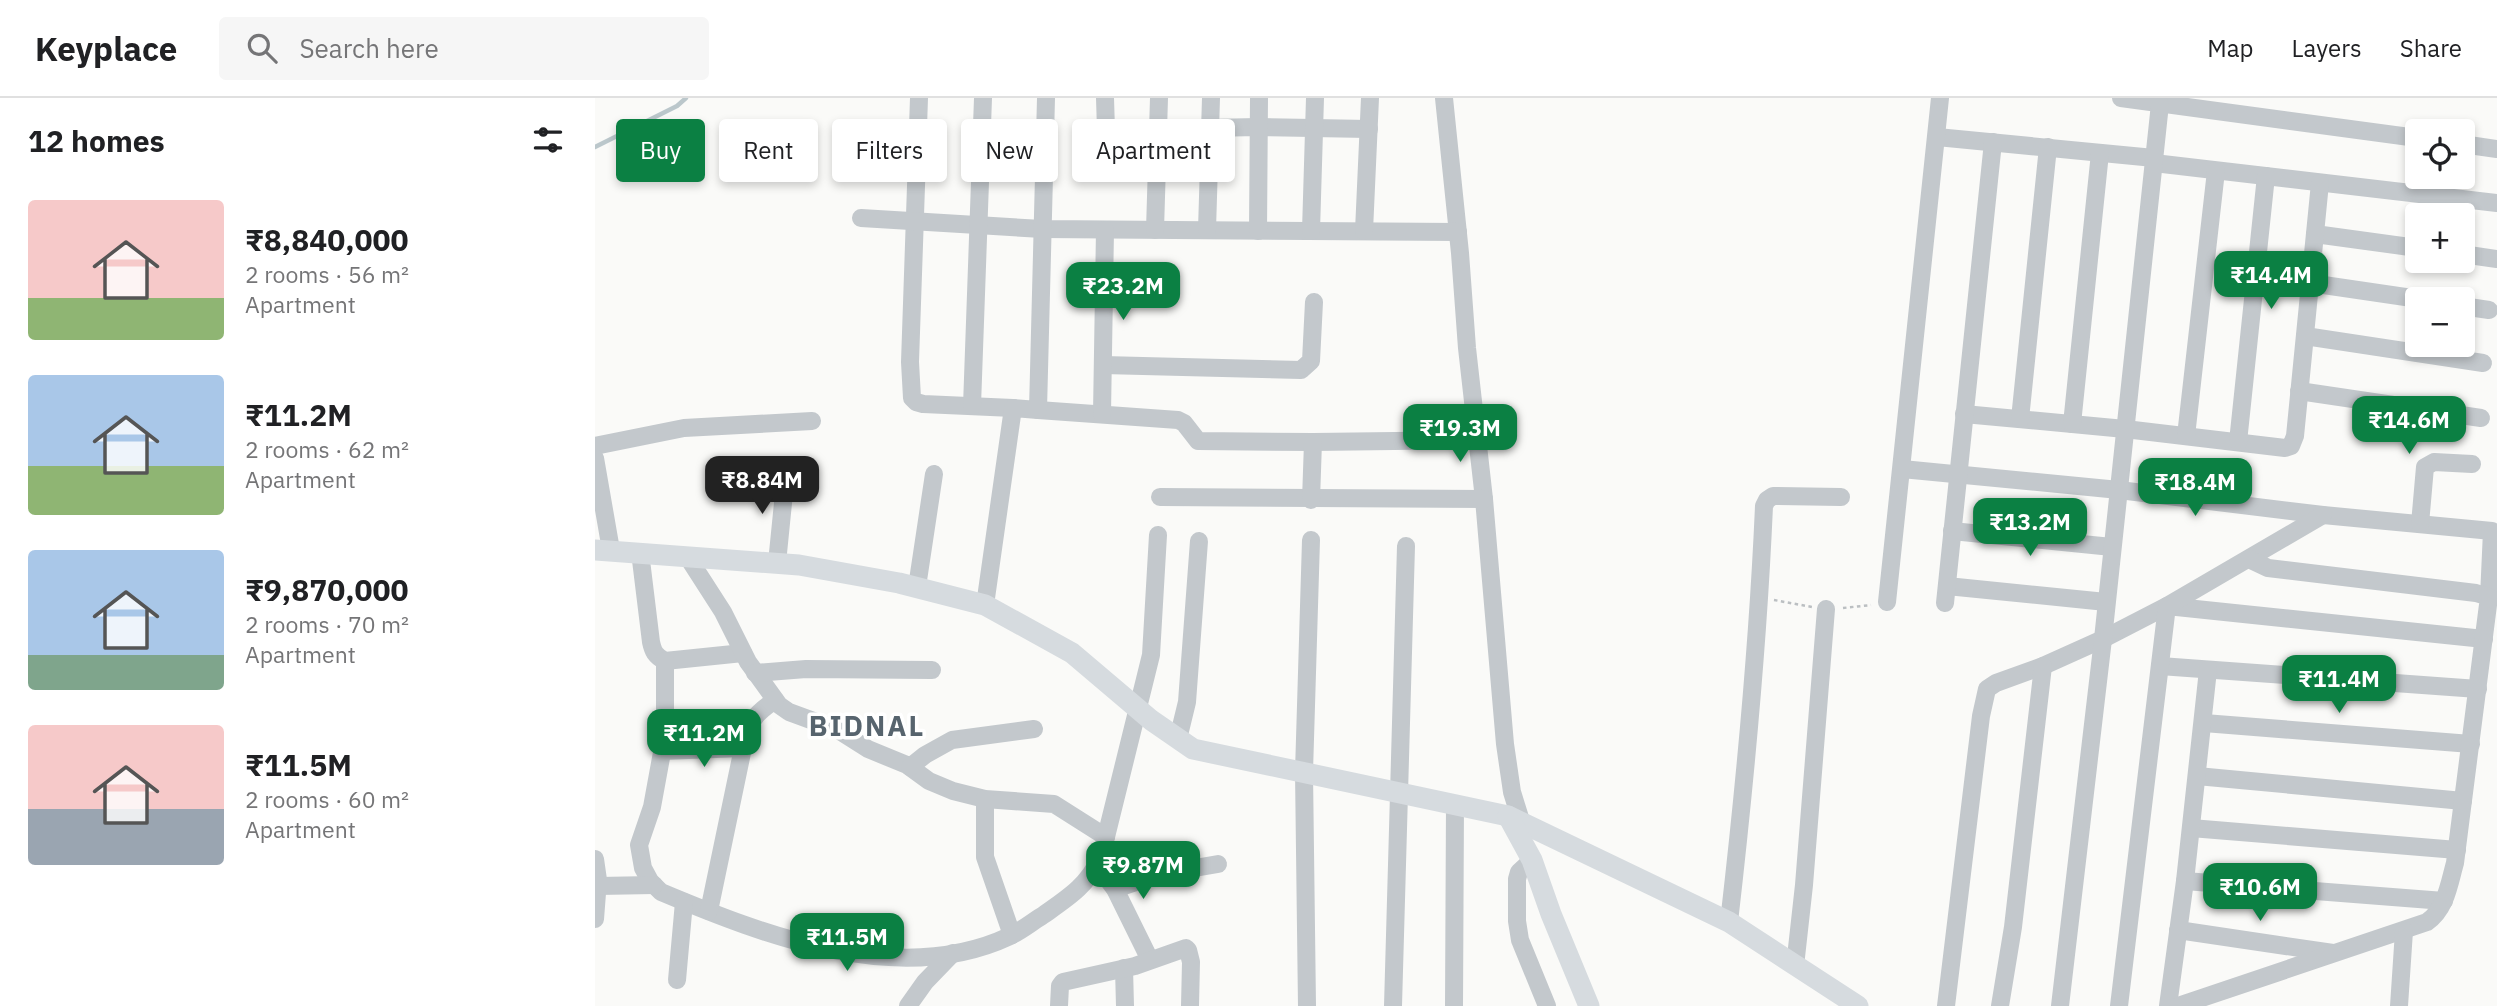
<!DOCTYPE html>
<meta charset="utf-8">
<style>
:root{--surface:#fff;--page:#f6f6f6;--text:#202124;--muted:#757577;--line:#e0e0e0;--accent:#0b8043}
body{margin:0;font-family:"IBM Plex Sans",sans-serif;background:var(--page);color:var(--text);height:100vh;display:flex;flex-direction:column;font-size:26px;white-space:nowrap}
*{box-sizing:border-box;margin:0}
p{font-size:23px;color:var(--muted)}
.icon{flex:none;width:38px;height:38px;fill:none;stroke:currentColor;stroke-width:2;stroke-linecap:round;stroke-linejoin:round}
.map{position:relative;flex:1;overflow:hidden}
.drawer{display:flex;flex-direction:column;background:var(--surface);width:595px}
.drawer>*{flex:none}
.banner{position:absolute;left:21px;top:21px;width:665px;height:63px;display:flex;gap:14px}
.tools{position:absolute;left:1810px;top:21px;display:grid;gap:14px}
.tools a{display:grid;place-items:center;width:70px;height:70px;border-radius:7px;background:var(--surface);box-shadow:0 4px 10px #0003;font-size:35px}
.price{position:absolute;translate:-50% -60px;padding:0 16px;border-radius:14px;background:var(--accent);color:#fff;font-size:23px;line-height:46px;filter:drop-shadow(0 2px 4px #0008)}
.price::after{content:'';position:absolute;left:50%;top:42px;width:21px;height:16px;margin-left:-10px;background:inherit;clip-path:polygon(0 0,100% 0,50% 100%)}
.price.current{background:#222;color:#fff}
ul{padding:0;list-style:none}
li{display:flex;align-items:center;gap:21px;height:175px;padding:0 28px}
li span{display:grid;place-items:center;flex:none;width:196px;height:140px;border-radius:7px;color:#555}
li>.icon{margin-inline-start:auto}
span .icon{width:84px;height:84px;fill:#fffc;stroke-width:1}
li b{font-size:30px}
h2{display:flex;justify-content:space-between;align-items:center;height:84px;padding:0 28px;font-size:30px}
.pill{padding:0 24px;border-radius:7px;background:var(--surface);box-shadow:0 4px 10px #0003;font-size:24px;line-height:63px}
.pill.current{background:var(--accent);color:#fff}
header{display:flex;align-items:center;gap:42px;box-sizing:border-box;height:98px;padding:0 35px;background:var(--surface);border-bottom:2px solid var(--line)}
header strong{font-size:33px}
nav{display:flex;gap:38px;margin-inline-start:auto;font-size:24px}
.search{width:490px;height:63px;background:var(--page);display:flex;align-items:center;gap:18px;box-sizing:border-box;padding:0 24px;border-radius:7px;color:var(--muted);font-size:26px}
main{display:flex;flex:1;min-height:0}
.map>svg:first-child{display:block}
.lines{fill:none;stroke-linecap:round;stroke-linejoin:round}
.stream{stroke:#bbc7cb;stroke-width:4.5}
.path{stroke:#bbbfc2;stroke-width:2.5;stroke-dasharray:3.5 3.5;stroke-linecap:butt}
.minor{stroke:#c3c8cc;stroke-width:18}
.major{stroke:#d6dbdf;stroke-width:21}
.labels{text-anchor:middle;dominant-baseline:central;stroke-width:7;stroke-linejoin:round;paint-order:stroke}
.district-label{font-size:28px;font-weight:bold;letter-spacing:2px;fill:#57646e;stroke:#fff}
</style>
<header>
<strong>Keyplace</strong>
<div class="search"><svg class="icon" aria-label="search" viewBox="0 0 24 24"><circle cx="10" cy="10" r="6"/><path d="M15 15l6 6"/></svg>Search here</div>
<nav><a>Map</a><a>Layers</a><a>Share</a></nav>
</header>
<main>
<section class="drawer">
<h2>12 homes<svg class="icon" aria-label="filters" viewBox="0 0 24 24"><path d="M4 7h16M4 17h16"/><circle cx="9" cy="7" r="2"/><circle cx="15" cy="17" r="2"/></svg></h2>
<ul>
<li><span style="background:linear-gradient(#f6c9c9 70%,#8fb573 0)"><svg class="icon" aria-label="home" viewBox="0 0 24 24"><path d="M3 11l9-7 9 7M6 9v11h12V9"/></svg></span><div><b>₹8,840,000</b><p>2 rooms · 56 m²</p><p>Apartment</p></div></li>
<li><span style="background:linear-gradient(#a9c7e8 65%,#8fb573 0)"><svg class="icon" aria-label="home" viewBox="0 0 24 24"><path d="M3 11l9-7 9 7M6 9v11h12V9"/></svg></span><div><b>₹11.2M</b><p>2 rooms · 62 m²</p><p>Apartment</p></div></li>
<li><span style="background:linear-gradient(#a9c7e8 75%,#7fa58c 0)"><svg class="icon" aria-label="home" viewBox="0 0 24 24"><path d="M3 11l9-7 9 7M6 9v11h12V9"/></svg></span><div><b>₹9,870,000</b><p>2 rooms · 70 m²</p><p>Apartment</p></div></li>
<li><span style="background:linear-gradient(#f6c9c9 60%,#9aa5b1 0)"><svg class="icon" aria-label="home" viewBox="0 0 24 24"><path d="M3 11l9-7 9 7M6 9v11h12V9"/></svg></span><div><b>₹11.5M</b><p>2 rooms · 60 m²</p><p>Apartment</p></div></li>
</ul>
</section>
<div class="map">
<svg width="1902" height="908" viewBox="0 0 1902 908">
<rect width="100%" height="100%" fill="#fafaf8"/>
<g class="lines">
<path class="stream" d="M 0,49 L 82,8 L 91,0"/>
<g class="path">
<path d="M 1179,502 L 1217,509"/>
<path d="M 1248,510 L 1276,507"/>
</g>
<g class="minor">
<path d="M 324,0 L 315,264 L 317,300 L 321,304 L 328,306 L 418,310"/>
<path d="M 510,0 L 511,32 L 663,29 L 774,31"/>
<path d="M 849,0 L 865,155 L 872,250 L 889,401 L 910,646 L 917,694 L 926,723"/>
<path d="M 1526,0 L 1822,40"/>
<path d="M 1342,39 L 1559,60"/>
<path d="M 1867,46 L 1902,51"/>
<path d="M 1559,65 L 1902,105"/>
<path d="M 266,120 L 447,131 L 863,134"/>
<path d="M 560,132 L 564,0"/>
<path d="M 612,132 L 616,0"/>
<path d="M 663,133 L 664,0"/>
<path d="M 716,133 L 720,0"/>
<path d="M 769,133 L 775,0"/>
<path d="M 1720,136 L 1822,150"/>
<path d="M 1867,156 L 1902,161"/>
<path d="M 1715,185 L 1824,201"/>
<path d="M 1867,208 L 1894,212"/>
<path d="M 1710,238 L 1888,265"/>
<path d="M 508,267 L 706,272 L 716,263 L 719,204"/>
<path d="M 1704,293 L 1886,320"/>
<path d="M 377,308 L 388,0"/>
<path d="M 443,312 L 583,322 L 589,325 L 603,343 L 718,344 L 881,342"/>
<path d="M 507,316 L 510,132"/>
<path d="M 1369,316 L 1530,331 L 1690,350 L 1696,348 L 1700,338 L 1725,85"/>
<path d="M 1425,321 L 1453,49"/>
<path d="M 1477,326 L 1505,55"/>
<path d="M 1591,338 L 1621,73"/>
<path d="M 1643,344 L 1671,78"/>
<path d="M 0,348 L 89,330 L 217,323"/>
<path d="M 0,360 L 16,452"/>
<path d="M 1307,371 L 1524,392 L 1728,417 L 1897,433 L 1894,499"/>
<path d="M 565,399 L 889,401"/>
<path d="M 716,402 L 718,344"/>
<path d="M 1825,426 L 1830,369 L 1839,364 L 1877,366"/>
<path d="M 1357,433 L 1517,449"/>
<path d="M 45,454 L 56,544 C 58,553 60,558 70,563 L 148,555"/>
<path d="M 92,458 L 128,514 L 153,564 L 184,607 L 194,614 L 243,632 L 273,651 L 312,667 L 334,683 L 358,693 L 390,701 L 459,706 L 511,739"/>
<path d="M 182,465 L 191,375"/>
<path d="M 1352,488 L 1511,504"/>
<path d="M 322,489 L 339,376"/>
<path d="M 1292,504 L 1345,0"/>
<path d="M 1350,505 L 1398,44"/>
<path d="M 390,507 L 418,310 L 443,312 L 451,0"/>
<path d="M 70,563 L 70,638 L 57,709 L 44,747 L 48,770 L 55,783 L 66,794 C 171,838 305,890 415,838 C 426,833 437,824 447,818 C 474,799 491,789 506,759 L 556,557 L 563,437"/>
<path d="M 1565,568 L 1883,591"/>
<path d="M 160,575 L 211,571 L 337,572"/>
<path d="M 1609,625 L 1876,646"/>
<path d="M 583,641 L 592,604 L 604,443"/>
<path d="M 67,653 L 148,650"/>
<path d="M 315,669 L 330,657 L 357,642 L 439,631"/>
<path d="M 1602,678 L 1868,703"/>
<path d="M 390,701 L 390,759 L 417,837"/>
<path d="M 1596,730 L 1862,752"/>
<path d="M 0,761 L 3,782 L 0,821"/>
<path d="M 937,762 L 924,774 L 922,781 L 922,823 L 925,842 L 952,908"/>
<path d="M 502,767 L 520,791 L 555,862"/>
<path d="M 1590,783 L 1849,803"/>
<path d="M 3,788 L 59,787"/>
<path d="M 520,791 L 565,776 L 623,766"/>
<path d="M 114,813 L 148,650 C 156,622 156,619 180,602"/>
<path d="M 1134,824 C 1150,685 1163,547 1169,408 L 1172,402 L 1178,398 L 1246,399"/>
<path d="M 1583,832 L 1738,855"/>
<path d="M 1200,868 L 1209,787 L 1231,511"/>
<path d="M 529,870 L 530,908"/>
<path d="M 82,882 L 89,804"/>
<path d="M 313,908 L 330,884 L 358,855"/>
<path d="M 464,908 L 465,888 L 468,884 L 540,868 L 591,850 L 593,852 L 596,864 L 595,908"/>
<path d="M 712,908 L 709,674 L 716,442"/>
<path d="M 798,908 L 811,448"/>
<path d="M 859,908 L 860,706"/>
<path d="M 1351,908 L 1386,618 L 1392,591 L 1401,585 L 1448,568 L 1508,541 L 1572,508 L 1889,541"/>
<path d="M 1405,908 L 1418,829 L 1448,568"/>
<path d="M 1465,908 L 1508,541 L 1565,6"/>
<path d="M 1524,908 L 1572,508 L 1728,417"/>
<path d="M 1573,908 L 1590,783 L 1613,572"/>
<path d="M 1583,908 L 1832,824 C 1851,811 1854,786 1860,765 L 1894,499 L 1881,495 L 1673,470 L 1654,461"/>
<path d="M 1804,908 L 1809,833"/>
</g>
<g class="major">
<path d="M 0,452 L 204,467 L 304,485 L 390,507 L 477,555 L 556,622 L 598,651 L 913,718 L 1134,824 L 1263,908"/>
<path d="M 913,718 L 937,762 L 956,816 L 994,908"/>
</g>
</g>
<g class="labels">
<g class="district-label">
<text x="272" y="627">BIDNAL</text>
</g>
</g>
</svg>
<div class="tools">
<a><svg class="icon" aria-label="locate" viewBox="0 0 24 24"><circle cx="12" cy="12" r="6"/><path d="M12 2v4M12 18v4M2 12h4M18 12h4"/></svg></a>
<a>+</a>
<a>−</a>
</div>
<b class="price" style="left:1676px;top:213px">₹14.4M</b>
<b class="price" style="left:528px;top:224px">₹23.2M</b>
<b class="price" style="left:1814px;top:358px">₹14.6M</b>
<b class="price" style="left:865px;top:366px">₹19.3M</b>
<b class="price current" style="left:167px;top:418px">₹8.84M</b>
<b class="price" style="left:1600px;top:420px">₹18.4M</b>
<b class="price" style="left:1435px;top:460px">₹13.2M</b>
<b class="price" style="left:1744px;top:617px">₹11.4M</b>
<b class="price" style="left:109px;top:671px">₹11.2M</b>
<b class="price" style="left:548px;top:803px">₹9.87M</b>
<b class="price" style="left:1665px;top:825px">₹10.6M</b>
<b class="price" style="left:252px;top:875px">₹11.5M</b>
<div class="banner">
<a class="pill current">Buy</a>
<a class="pill">Rent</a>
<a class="pill">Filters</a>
<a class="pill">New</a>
<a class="pill">Apartment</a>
</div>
</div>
</main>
